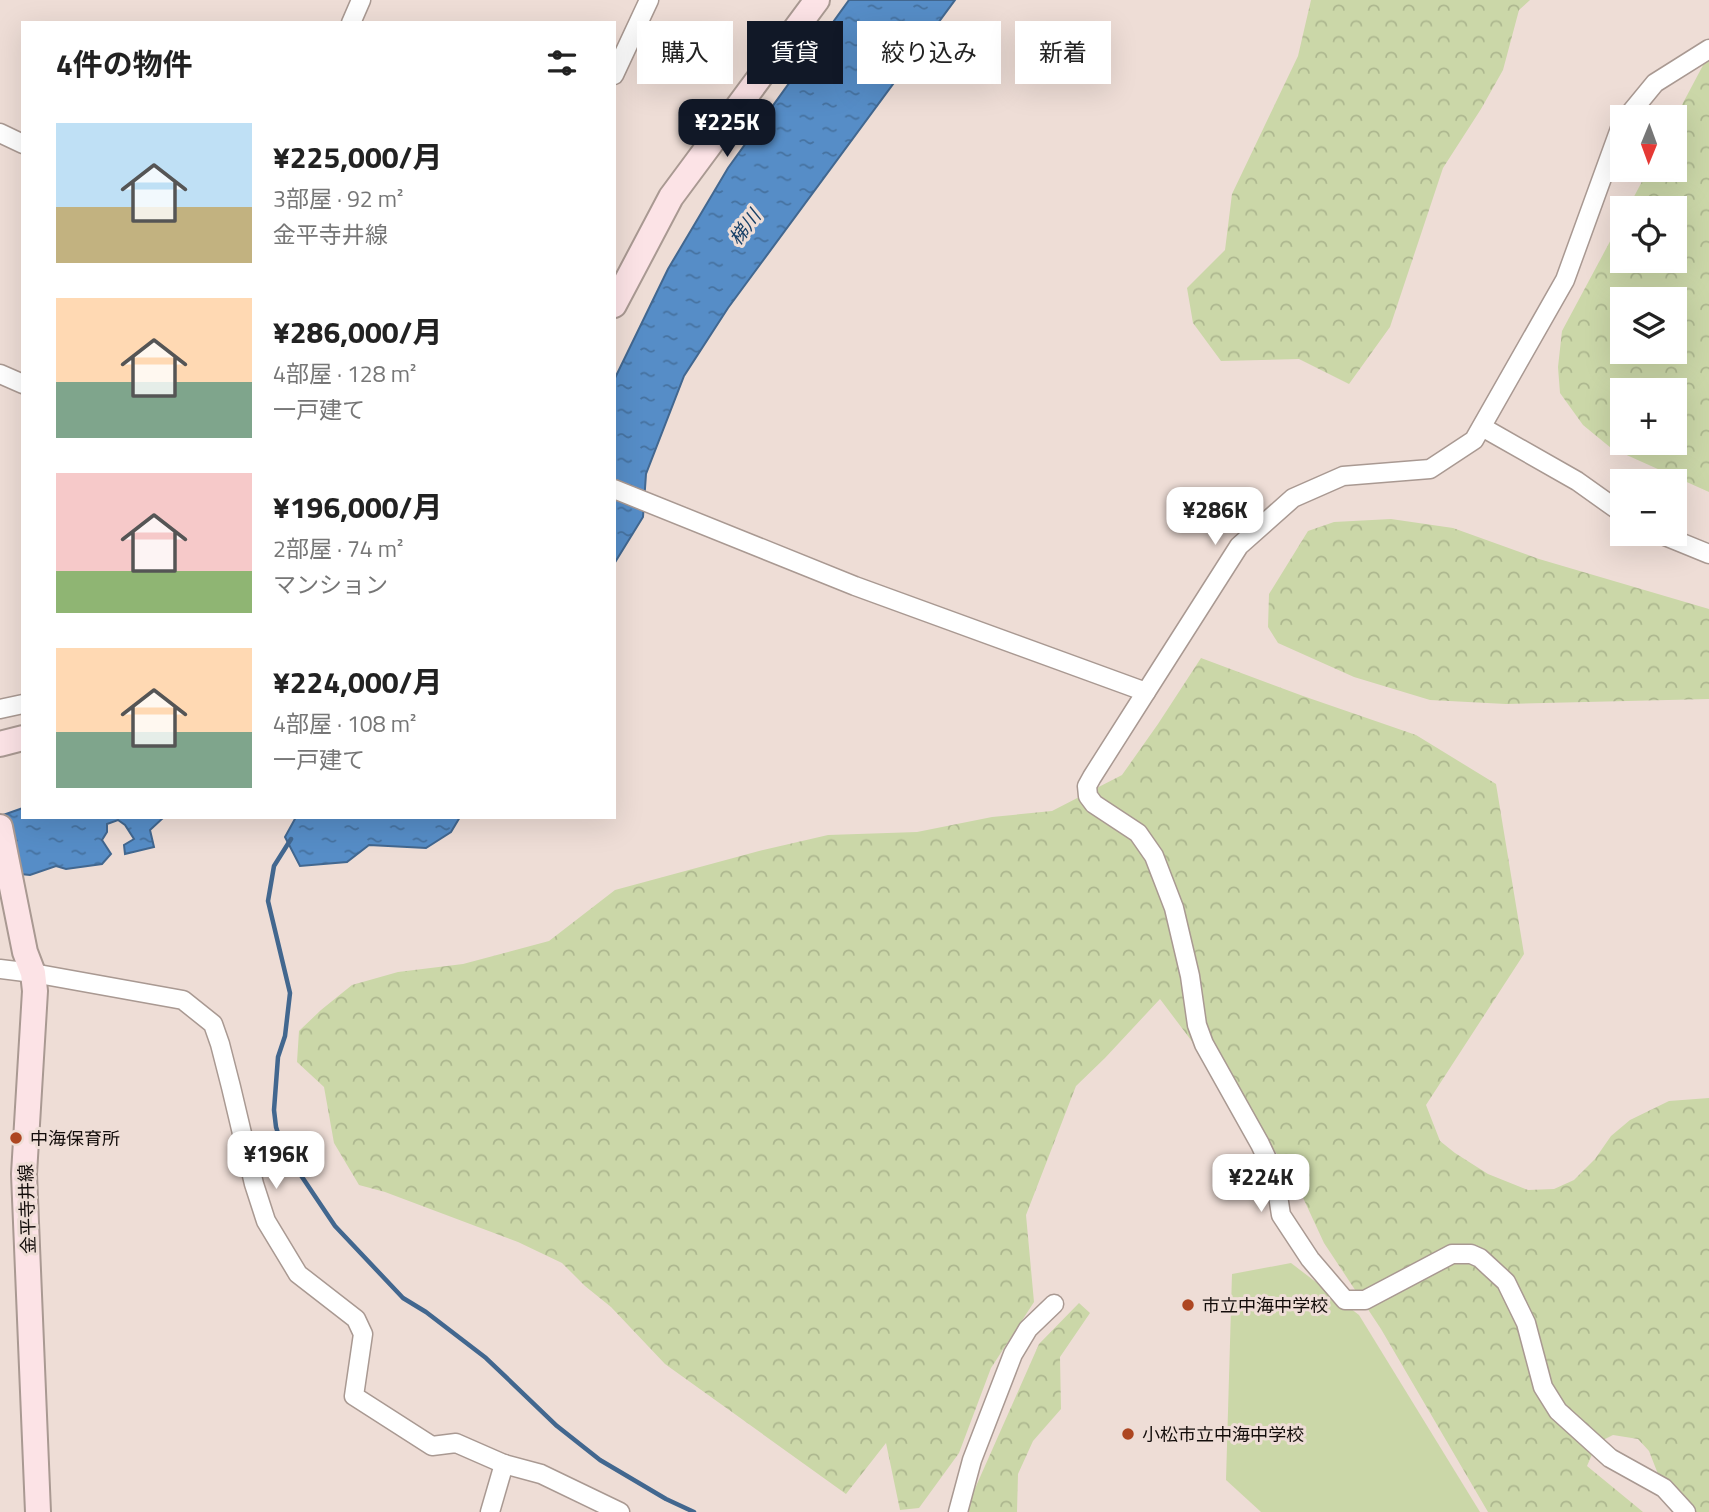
<!DOCTYPE html>
<html lang="ja">
<meta charset="utf-8">
<style>
:root{--surface:#fff;--page:#f2f2f2;--text:#222;--muted:#767676;--accent:#111827}
body{margin:0;font-family:"Titillium Web","Noto Sans JP",sans-serif;background:var(--page);color:var(--text);height:100vh;display:flex;flex-direction:column;font-size:26px;white-space:nowrap}
*{box-sizing:border-box;margin:0}
p{font-size:23px;color:var(--muted)}
.icon{flex:none;width:38px;height:38px;fill:none;stroke:currentColor;stroke-width:2;stroke-linecap:round;stroke-linejoin:round}
.map{position:relative;flex:1;overflow:hidden}
.side{position:absolute;left:21px;top:21px;width:595px;height:798px;display:flex;flex-direction:column;background:var(--surface);border-radius:0px;box-shadow:0 7px 28px #0002}
.side>*{flex:none}
.banner{position:absolute;left:637px;top:21px;width:665px;height:63px;display:flex;gap:14px}
.needle{width:46px;rotate:181deg}
.tools{position:absolute;left:1610px;top:105px;display:grid;gap:14px}
.tools a{display:grid;place-items:center;width:77px;height:77px;border-radius:0px;background:var(--surface);box-shadow:0 7px 28px #0002;font-size:35px}
.price{position:absolute;translate:-50% -60px;padding:0 16px;border-radius:14px;background:#fff;color:#222;font-size:23px;line-height:46px;filter:drop-shadow(0 2px 4px #0008)}
.price::after{content:'';position:absolute;left:50%;top:42px;width:21px;height:16px;margin-left:-10px;background:inherit;clip-path:polygon(0 0,100% 0,50% 100%)}
.price.current{background:var(--accent);color:#fff}
ul{padding:0;list-style:none}
li{display:flex;align-items:center;gap:21px;height:175px;padding:0 35px}
li span{display:grid;place-items:center;flex:none;width:196px;height:140px;border-radius:0px;color:#555}
li>.icon{margin-inline-start:auto}
span .icon{width:84px;height:84px;fill:#fffc;stroke-width:1}
li b{font-size:30px}
h2{display:flex;justify-content:space-between;align-items:center;height:84px;padding:0 35px;font-size:30px}
.pill{padding:0 24px;border-radius:0px;background:var(--surface);box-shadow:0 7px 28px #0002;font-size:24px;line-height:63px}
.pill.current{background:var(--accent);color:#fff}
.map>svg:first-child{display:block}
.grass{fill:#cbd7a8}
.forest{fill:url(#forest-crowns);fill-rule:evenodd}
.water{fill:url(#water-ripples);stroke:#42678f;stroke-width:2}
.lines{fill:none;stroke-linecap:round;stroke-linejoin:round}
.stream{stroke:#42678f;stroke-width:4.5}
.street-casing{stroke:#a99992;stroke-width:21}
.secondary-casing{stroke:#a99992;stroke-width:28}
.street{stroke:#fff;stroke-width:18}
.secondary{stroke:#fce3e6;stroke-width:24}
.poi-dot{fill:#ad4621;stroke:#eeddd6;stroke-width:2.5}
.labels{text-anchor:middle;dominant-baseline:central;stroke-width:6;stroke-linejoin:round;paint-order:stroke}
.poi-label{font-size:18px;fill:#130d0b;stroke:#eeddd6;text-anchor:start}
.street-label{font-size:18px;fill:#130d0b;stroke:#eeddd6}
.water-label{font-size:19px;font-style:italic;fill:#184067;stroke:#eeddd6}
</style>
<div class="map">
<svg width="1709" height="1512" viewBox="0 0 1709 1512">
<defs>
<pattern id="forest-crowns" width="20" height="18" patternUnits="userSpaceOnUse" patternTransform="scale(1.75)"><rect width="20" height="18" fill="#cbd7a8"/><path d="M2 6a3 3 0 1 1 6 0M12 15a3 3 0 1 1 6 0" fill="none" stroke="#adb78f"/></pattern>
<pattern id="water-ripples" width="26" height="14" patternUnits="userSpaceOnUse" patternTransform="scale(1.75)"><rect width="26" height="14" fill="#568dc7"/><path d="M2 4q2-2 4 0t4 0M15 11q2-2 4 0t4 0" fill="none" stroke="#4672a0"/></pattern>
</defs>
<rect width="100%" height="100%" fill="#eeddd6"/>
<path class="grass" d="M 1291,1263 L 1359,1315 L 1480,1512 L 1261,1512 L 1226,1480 L 1232,1274 Z"/>
<g class="forest">
<path d="M 1311,0 L 1530,0 L 1519,10 L 1503,70 L 1481,109 L 1443,168 L 1390,327 L 1349,384 L 1299,359 L 1221,361 L 1193,323 L 1187,288 L 1225,250 L 1232,194 L 1298,56 Z"/>
<path d="M 1709,54 L 1709,492 L 1611,448 L 1583,425 L 1560,393 L 1558,367 L 1562,331 L 1622,219 L 1622,261 L 1675,261 L 1675,208 L 1628,208 L 1648,170 L 1675,170 L 1675,118 ZM 1622,299 L 1675,299 L 1675,352 L 1622,352 ZM 1622,390 L 1675,390 L 1675,443 L 1622,443 Z"/>
<path d="M 1391,519 L 1453,528 L 1539,559 L 1709,609 L 1709,699 L 1506,704 L 1430,700 L 1354,677 L 1278,643 L 1268,627 L 1269,594 L 1308,531 L 1334,522 Z"/>
<path d="M 1201,658 L 1303,696 L 1416,735 L 1496,784 L 1524,954 L 1426,1105 L 1440,1141 L 1455,1153 L 1488,1174 L 1528,1190 L 1554,1189 L 1574,1180 L 1595,1159 L 1611,1136 L 1630,1120 L 1669,1101 L 1709,1098 L 1709,1512 L 1680,1512 L 1665,1492 L 1649,1451 L 1638,1439 L 1613,1435 L 1597,1443 L 1587,1466 L 1643,1512 L 1488,1512 L 1381,1329 L 1324,1243 L 1292,1174 L 1160,999 L 1105,1058 L 1076,1086 L 1026,1215 L 1034,1302 L 991,1368 L 959,1453 L 919,1508 L 900,1510 L 886,1443 L 846,1494 L 665,1364 L 611,1307 L 585,1286 L 562,1263 L 518,1242 L 385,1192 L 359,1185 L 334,1143 L 324,1087 L 297,1062 L 299,1031 L 321,1010 L 352,985 L 398,972 L 463,964 L 549,941 L 615,890 L 759,851 L 828,835 L 917,832 L 992,817 L 1052,811 L 1122,775 L 1158,724 Z"/>
<path d="M 1079,1303 L 1090,1313 L 1060,1357 L 1061,1409 L 1033,1441 L 1018,1474 L 1017,1512 L 969,1512 L 969,1502 L 1039,1344 Z"/>
</g>
<g class="water">
<path d="M 849,0 L 955,0 L 728,308 L 684,376 L 646,474 L 643,517 L 614,564 L 614,380 L 668,269 L 728,168 Z"/>
<path d="M 23,808 L 23,817 L 164,817 L 150,830 L 154,847 L 125,854 L 124,845 L 134,839 L 125,825 L 118,820 L 107,824 L 107,832 L 102,840 L 111,854 L 102,864 L 66,869 L 56,866 L 30,875 L 0,872 L 0,816 Z"/>
<path d="M 296,817 L 460,817 L 451,832 L 426,848 L 369,845 L 347,862 L 300,866 L 285,837 Z"/>
</g>
<g class="lines">
<path class="stream" d="M 291,839 L 274,866 L 268,901 L 290,993 L 285,1036 L 278,1057 L 274,1110 L 276,1127 L 285,1155 L 294,1165 L 335,1226 L 403,1298 L 426,1312 L 486,1358 L 557,1426 L 600,1460 L 666,1499 L 694,1512"/>
<defs>
<g id="street">
<path d="M 351,23 L 361,0"/>
<path d="M 614,75 L 649,0"/>
<path d="M 1627,117 L 1655,83 L 1709,49"/>
<path d="M 0,133 L 23,144"/>
<path d="M 0,374 L 23,384"/>
<path d="M 1482,427 L 1577,481 L 1622,513"/>
<path d="M 614,489 L 855,586 L 1146,692 L 1239,546 L 1293,498 L 1343,476 L 1430,469 L 1474,440 L 1565,280 L 1622,123"/>
<path d="M 1660,534 L 1709,554"/>
<path d="M 1146,692 L 1092,777 L 1087,786 L 1088,796 L 1094,804 L 1138,833 L 1154,856 L 1174,908 L 1190,976 L 1197,1025 L 1204,1044 L 1260,1144 L 1275,1176 L 1281,1215 L 1310,1259 L 1345,1300 L 1365,1300 L 1452,1254 L 1471,1254 L 1480,1258 L 1506,1282 L 1526,1323 L 1543,1387 L 1558,1411 L 1610,1458 L 1664,1488 L 1686,1512"/>
<path d="M 0,709 L 23,704"/>
<path d="M 0,969 L 33,973 L 183,1000 L 213,1024 L 220,1044 L 231,1087 L 254,1184 L 266,1221 L 298,1274 L 356,1319 L 363,1334 L 354,1396 L 432,1446 L 456,1443 L 504,1464 L 541,1474 L 620,1512"/>
<path d="M 490,1512 L 504,1464"/>
<path d="M 958,1512 L 972,1460 L 1013,1354 L 1028,1329 L 1054,1304"/>
</g>
<g id="secondary">
<path d="M 614,305 L 671,197 L 817,0"/>
<path d="M 0,744 L 23,738"/>
<path d="M 0,827 L 25,952 L 33,973 L 35,991 L 24,1174 L 38,1512"/>
</g>
</defs>
<use href="#street" class="street-casing"/>
<use href="#secondary" class="secondary-casing"/>
<use href="#street" class="street"/>
<use href="#secondary" class="secondary"/>
</g>
<g class="poi-dot">
<circle cx="16" cy="1138" r="7"/>
<circle cx="1188" cy="1305" r="7"/>
<circle cx="1128" cy="1434" r="7"/>
</g>
<g class="labels">
<g class="poi-label">
<text x="30" y="1138">中海保育所</text>
<text x="1202" y="1305">市立中海中学校</text>
<text x="1142" y="1434">小松市立中海中学校</text>
</g>
<g class="street-label">
<text transform="translate(27 1209) rotate(-92)">金平寺井線</text>
</g>
<g class="water-label">
<text transform="translate(744 227) rotate(-53)">梯川</text>
</g>
</g>
</svg>
<div class="tools">
<a><svg class="needle" viewBox="-14 -14 28 28"><path d="M0-13l5 13h-10z" fill="#e53935"/><path d="M0 13l5-13h-10z" fill="#767676"/></svg></a>
<a><svg class="icon" aria-label="locate" viewBox="0 0 24 24"><circle cx="12" cy="12" r="6"/><path d="M12 2v4M12 18v4M2 12h4M18 12h4"/></svg></a>
<a><svg class="icon" aria-label="layers" viewBox="0 0 24 24"><path d="M12 4l9 5-9 5-9-5zM3 14l9 5 9-5"/></svg></a>
<a>+</a>
<a>−</a>
</div>
<b class="price current" style="left:727px;top:159px">¥225K</b>
<b class="price" style="left:1215px;top:547px">¥286K</b>
<b class="price" style="left:276px;top:1191px">¥196K</b>
<b class="price" style="left:1261px;top:1214px">¥224K</b>
<div class="banner">
<a class="pill">購入</a>
<a class="pill current">賃貸</a>
<a class="pill">絞り込み</a>
<a class="pill">新着</a>
</div>
<section class="side">
<h2>4件の物件<svg class="icon" aria-label="filters" viewBox="0 0 24 24"><path d="M4 7h16M4 17h16"/><circle cx="9" cy="7" r="2"/><circle cx="15" cy="17" r="2"/></svg></h2>
<ul>
<li><span style="background:linear-gradient(#bfe0f5 60%,#c2b280 0)"><svg class="icon" aria-label="home" viewBox="0 0 24 24"><path d="M3 11l9-7 9 7M6 9v11h12V9"/></svg></span><div><b>¥225,000/月</b><p>3部屋 · 92 m²</p><p>金平寺井線</p></div></li>
<li><span style="background:linear-gradient(#ffd9b3 60%,#7fa58c 0)"><svg class="icon" aria-label="home" viewBox="0 0 24 24"><path d="M3 11l9-7 9 7M6 9v11h12V9"/></svg></span><div><b>¥286,000/月</b><p>4部屋 · 128 m²</p><p>一戸建て</p></div></li>
<li><span style="background:linear-gradient(#f6c9c9 70%,#8fb573 0)"><svg class="icon" aria-label="home" viewBox="0 0 24 24"><path d="M3 11l9-7 9 7M6 9v11h12V9"/></svg></span><div><b>¥196,000/月</b><p>2部屋 · 74 m²</p><p>マンション</p></div></li>
<li><span style="background:linear-gradient(#ffd9b3 60%,#7fa58c 0)"><svg class="icon" aria-label="home" viewBox="0 0 24 24"><path d="M3 11l9-7 9 7M6 9v11h12V9"/></svg></span><div><b>¥224,000/月</b><p>4部屋 · 108 m²</p><p>一戸建て</p></div></li>
</ul>
</section>
</div>
